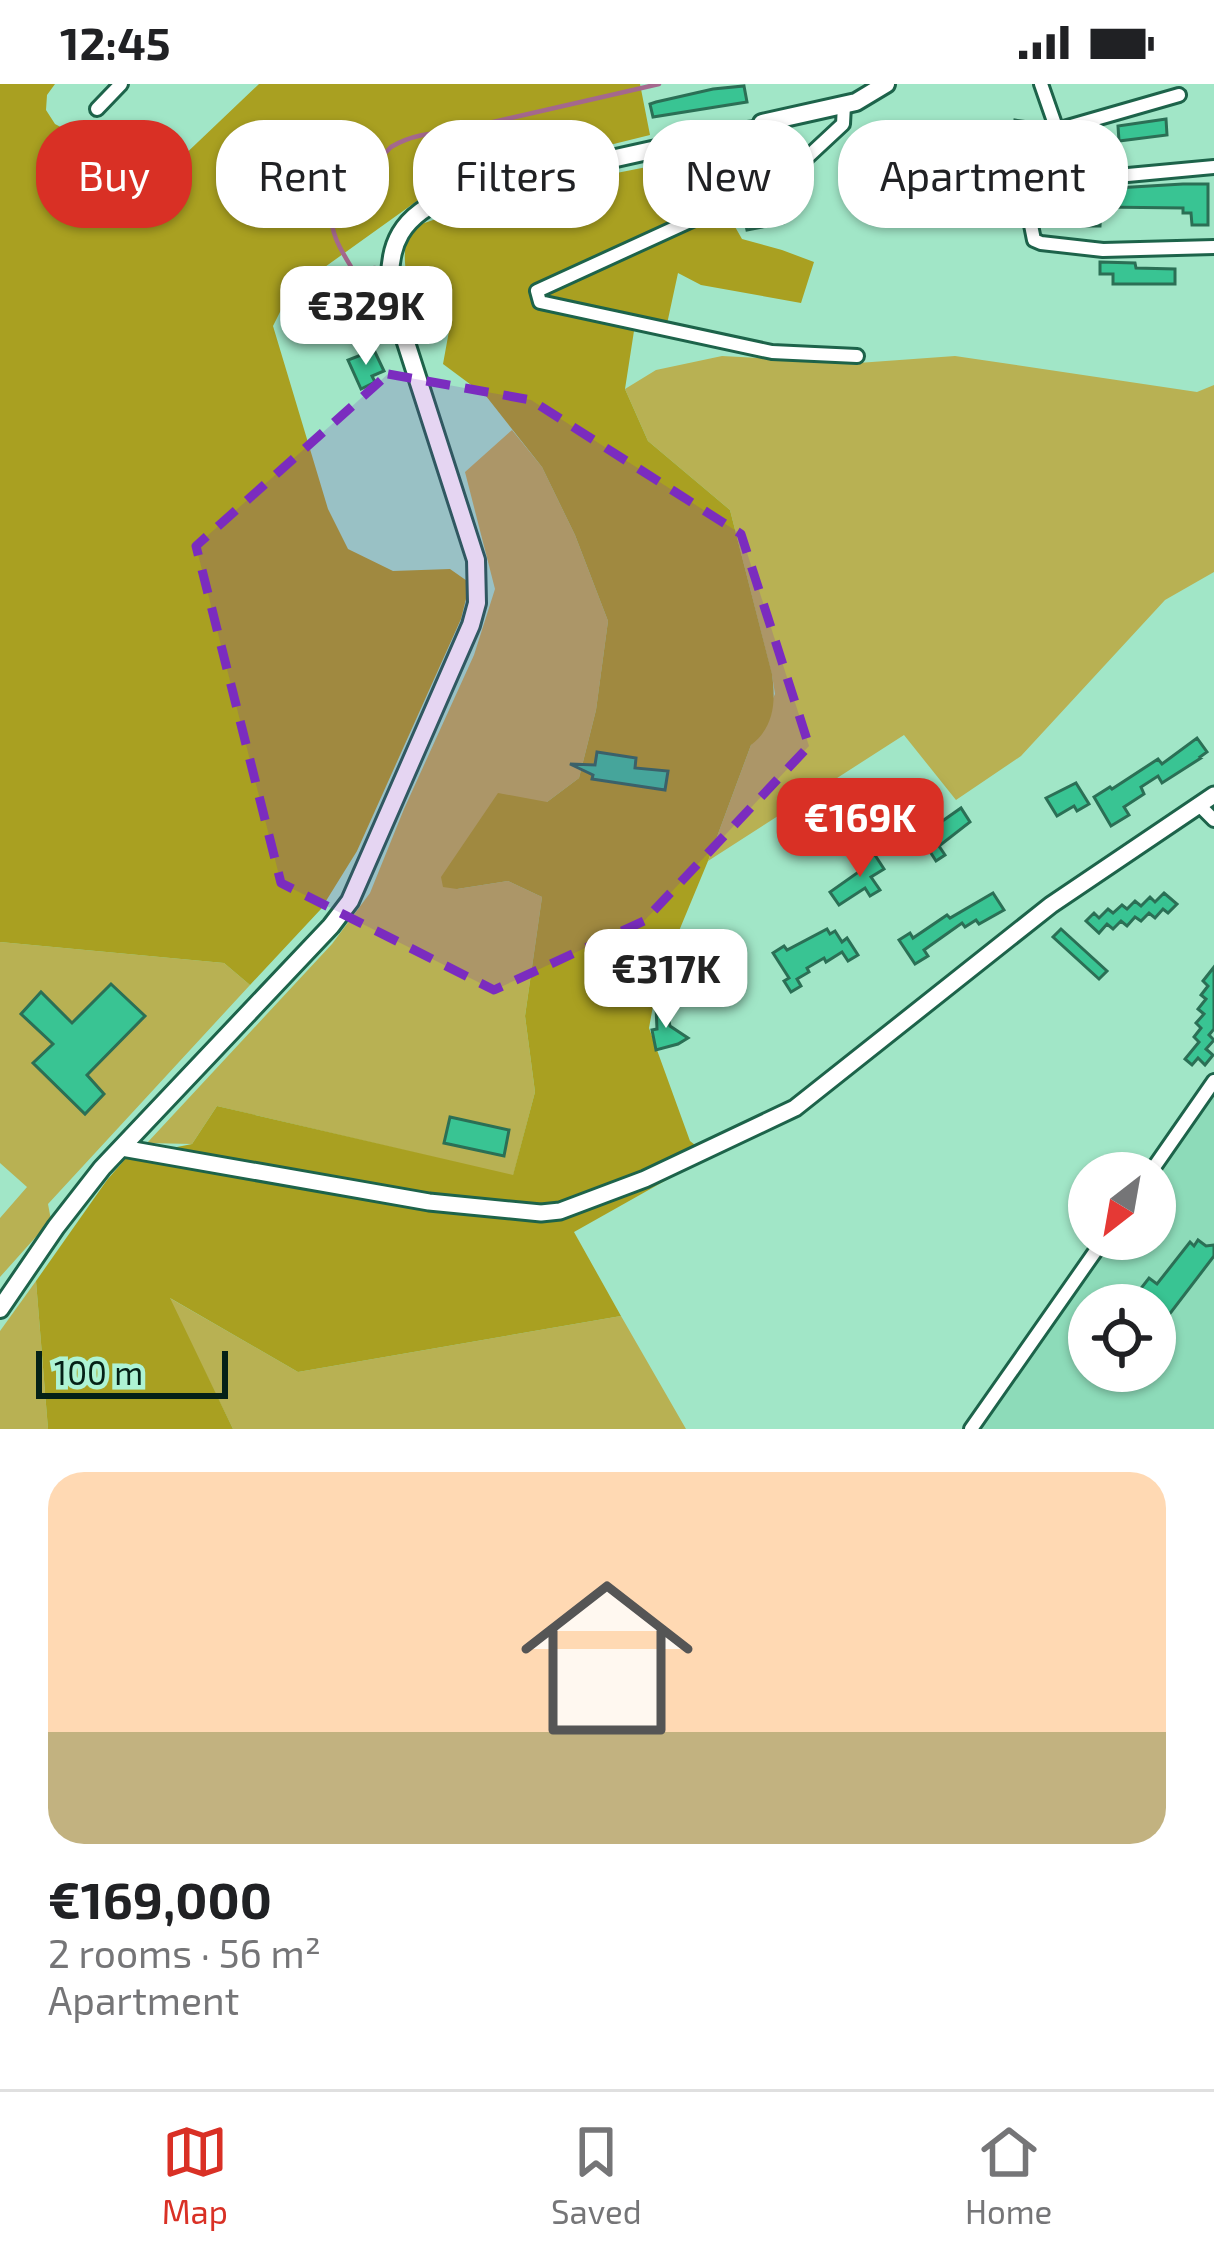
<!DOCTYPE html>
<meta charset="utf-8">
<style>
:root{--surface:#fff;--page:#f2f2f2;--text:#202124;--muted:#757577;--line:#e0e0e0;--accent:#d93025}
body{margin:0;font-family:"Exo 2",sans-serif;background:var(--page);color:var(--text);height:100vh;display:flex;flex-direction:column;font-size:45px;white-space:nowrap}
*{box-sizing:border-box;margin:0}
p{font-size:39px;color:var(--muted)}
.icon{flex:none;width:66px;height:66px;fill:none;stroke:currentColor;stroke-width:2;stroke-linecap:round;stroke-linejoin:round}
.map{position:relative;height:1345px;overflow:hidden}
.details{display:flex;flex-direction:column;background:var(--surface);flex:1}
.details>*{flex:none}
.hud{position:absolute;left:36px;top:36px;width:1143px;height:108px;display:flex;gap:24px}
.needle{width:78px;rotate:211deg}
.tools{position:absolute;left:1068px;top:1068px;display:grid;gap:24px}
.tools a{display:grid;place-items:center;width:108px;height:108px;border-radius:50%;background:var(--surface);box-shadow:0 3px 9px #0004;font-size:60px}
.scale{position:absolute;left:36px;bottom:30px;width:192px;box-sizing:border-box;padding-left:12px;border:6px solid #052117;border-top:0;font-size:33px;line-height:42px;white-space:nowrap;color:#052117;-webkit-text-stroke:9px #aef3d4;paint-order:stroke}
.price{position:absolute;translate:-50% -102px;padding:0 27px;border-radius:24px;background:#fff;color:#222;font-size:39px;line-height:78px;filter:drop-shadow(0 3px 6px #0008)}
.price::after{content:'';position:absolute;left:50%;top:72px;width:36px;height:27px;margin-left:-18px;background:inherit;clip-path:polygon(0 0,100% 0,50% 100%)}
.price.active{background:var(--accent);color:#fff}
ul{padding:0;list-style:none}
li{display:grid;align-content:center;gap:24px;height:636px;padding:0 48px}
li+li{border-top:3px solid var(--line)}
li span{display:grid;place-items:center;height:372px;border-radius:36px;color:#555}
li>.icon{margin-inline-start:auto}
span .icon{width:216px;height:216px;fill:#fffc;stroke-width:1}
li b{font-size:51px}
.tag{padding:0 42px;border-radius:48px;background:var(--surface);box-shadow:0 3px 9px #0004;font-size:42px;line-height:108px}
.tag.active{background:var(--accent);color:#fff}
.status{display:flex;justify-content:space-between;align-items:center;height:84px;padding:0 60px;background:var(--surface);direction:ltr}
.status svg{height:33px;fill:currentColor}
.tabs{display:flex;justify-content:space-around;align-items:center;height:168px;border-top:3px solid var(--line);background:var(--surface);font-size:33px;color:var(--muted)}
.tabs a{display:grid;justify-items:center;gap:6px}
.tabs .active{color:var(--accent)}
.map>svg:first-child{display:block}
.built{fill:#8ddbb9;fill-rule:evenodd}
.green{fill:#b8b153}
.forest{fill:#a9a021}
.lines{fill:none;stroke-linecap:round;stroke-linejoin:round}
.stream{stroke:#a4688d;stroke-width:4.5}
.building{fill:#39c493;stroke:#2b6f55;stroke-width:3}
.minor-casing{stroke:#1d634a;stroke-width:18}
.tertiary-casing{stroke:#1d634a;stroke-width:21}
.secondary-casing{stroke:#1d634a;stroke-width:22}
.minor{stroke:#fff;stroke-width:12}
.tertiary{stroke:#fff;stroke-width:15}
.secondary{stroke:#fff;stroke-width:16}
.marked{fill:#7b2cbf;fill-opacity:0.2;stroke:#7b2cbf;stroke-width:9;stroke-dasharray:24 15;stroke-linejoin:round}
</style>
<div class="status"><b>12:45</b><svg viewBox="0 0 49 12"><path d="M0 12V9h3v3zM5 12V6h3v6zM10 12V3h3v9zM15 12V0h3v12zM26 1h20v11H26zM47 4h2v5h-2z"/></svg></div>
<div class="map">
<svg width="1214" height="1345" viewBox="0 0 1214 1345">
<rect width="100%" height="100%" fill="#a1e6c7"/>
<path class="built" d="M 1214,1011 L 1214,1345 L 980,1345 L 1114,1155 L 1155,1155 L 1155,1092 ZM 1089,1221 L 1155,1221 L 1155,1287 L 1089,1287 Z"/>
<g class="green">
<path d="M 722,272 L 858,279 L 955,272 L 1197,308 L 1214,301 L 1214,488 L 1165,516 L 1021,672 L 956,716 L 904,651 L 708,777 L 751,661 L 775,610 L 772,591 L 730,426 L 648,357 L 625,305 L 656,286 Z"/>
<path d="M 512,346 L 542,383 L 575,451 L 608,537 L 596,626 L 579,694 L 547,718 L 457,805 L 508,797 L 542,813 L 525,932 L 535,1008 L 513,1092 L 217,1022 L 192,1060 L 147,1059 L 332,860 L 370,809 L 404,725 L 474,571 L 495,505 L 465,388 Z"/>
<path d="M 0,858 L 224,879 L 250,901 L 48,1120 L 51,1136 L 0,1193 L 0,1134 L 27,1103 L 0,1079 Z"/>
<path d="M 36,1197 L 48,1345 L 0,1345 L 0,1247 Z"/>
<path d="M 168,1213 L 298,1288 L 621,1232 L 686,1345 L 233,1345 Z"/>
</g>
<g class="forest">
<path d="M 0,0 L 55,0 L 47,11 L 46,26 L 55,40 L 143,87 L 162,88 L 177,78 L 259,0 L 640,0 L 650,51 L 549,76 L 417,117 L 290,208 L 273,242 L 328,425 L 348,465 L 393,487 L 450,485 L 470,499 L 461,535 L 357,767 L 321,825 L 250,901 L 224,879 L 0,858 Z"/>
<path d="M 667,79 L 671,135 L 676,148 L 710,137 L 734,141 L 742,155 L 782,166 L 814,178 L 801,219 L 701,201 L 678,189 L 667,240 L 636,234 L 625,305 L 648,357 L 730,426 L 772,590 C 776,619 774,643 751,661 L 708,777 L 657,900 L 649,944 L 690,1057 L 709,1072 L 574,1148 L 621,1232 L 298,1288 L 170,1214 L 233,1345 L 48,1345 L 36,1197 L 107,1096 L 127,1073 L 192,1060 L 217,1022 L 513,1091 L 535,1008 L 525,932 L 542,813 L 508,797 L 457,805 L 443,803 L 441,793 L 498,709 L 547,718 L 579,694 L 596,626 L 608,537 L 575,451 L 542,383 L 486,312 L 443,280 L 449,247 L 451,215 L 414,210 C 403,190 402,165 410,144 L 505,111 Z"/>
</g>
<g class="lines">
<path class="stream" d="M 375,184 L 353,186 C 341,166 330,150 331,126 L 391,63 C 411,51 431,49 454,47 L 659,0"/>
</g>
<g class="building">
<path d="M 744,2 L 747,18 L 653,33 L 650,20 L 656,18 L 713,5 Z"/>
<path d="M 1166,35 L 1167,51 L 1119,57 L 1118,42 Z"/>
<path d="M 1015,36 L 1029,38 L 1025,70 L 1029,71 L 1030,79 L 1028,96 L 1011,94 Z"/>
<path d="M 771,58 L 773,69 L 789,67 L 790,75 L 780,84 L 742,102 L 709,109 L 708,105 L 694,108 L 693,105 L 687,106 L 684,94 L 717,86 L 716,81 L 755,73 L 753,62 Z"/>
<path d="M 1183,100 L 1208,100 L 1208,141 L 1192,141 L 1191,129 L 1183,129 L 1183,124 L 1101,123 L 1100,142 L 1083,142 L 1083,106 Z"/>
<path d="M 778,116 L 783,139 L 747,146 L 743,128 L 764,124 L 763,119 Z"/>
<path d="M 1100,178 L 1135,179 L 1136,184 L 1175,185 L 1175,200 L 1113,200 L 1113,190 L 1100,190 Z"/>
<path d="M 374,266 L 384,287 L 372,292 L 375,298 L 361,305 L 348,276 Z"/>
<path d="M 1197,654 L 1207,668 L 1200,673 L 1201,674 L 1162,699 L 1158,692 L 1141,703 L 1144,710 L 1124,723 L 1129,731 L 1111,742 L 1094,713 L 1110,703 L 1112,705 L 1158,675 L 1162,680 Z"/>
<path d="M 597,668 L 636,674 L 635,684 L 668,687 L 665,706 L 592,695 L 593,691 L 570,680 L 595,681 Z"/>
<path d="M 1076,699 L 1089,720 L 1077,727 L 1074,722 L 1057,732 L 1046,714 Z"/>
<path d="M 892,720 L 902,735 L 910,730 L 924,750 L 961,724 L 970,738 L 939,762 L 945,771 L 936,777 L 920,752 L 906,762 L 900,753 L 882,765 L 864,737 Z"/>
<path d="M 873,768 L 884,785 L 871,793 L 880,806 L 870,812 L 865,804 L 839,821 L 830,808 L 860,787 L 855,780 Z"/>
<path d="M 993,809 L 1004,826 L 979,840 L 976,836 L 965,843 L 962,839 L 924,866 L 928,872 L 915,880 L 899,856 L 910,849 L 913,854 L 947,831 L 950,834 Z"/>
<path d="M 1164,809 L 1177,820 L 1168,829 L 1163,825 L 1155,834 L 1149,829 L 1141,837 L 1135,833 L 1127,842 L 1121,837 L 1113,845 L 1107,840 L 1099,849 L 1086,837 L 1094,829 L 1099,834 L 1108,825 L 1113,829 L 1122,821 L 1127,825 L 1135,817 L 1141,822 L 1150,813 L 1155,818 Z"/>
<path d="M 827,845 L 830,850 L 835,847 L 842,858 L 847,854 L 858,871 L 848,877 L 842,868 L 826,878 L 824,874 L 807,884 L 809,888 L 797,895 L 801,902 L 791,908 L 784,897 L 789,894 L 773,869 L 784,862 L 787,866 Z"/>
<path d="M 1061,845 L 1107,887 L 1099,895 L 1053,853 Z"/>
<path d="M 1214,883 L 1214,945 L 1209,951 L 1214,956 L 1206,965 L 1213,971 L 1205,981 L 1198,974 L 1192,981 L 1185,975 L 1199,958 L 1194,953 L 1201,944 L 1196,939 L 1204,930 L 1198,925 L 1206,915 L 1201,911 L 1208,902 L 1203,897 Z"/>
<path d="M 111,900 L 145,932 L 87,991 L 104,1010 L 85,1030 L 33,979 L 53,960 L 21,930 L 41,908 L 72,939 Z"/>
<path d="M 666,922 L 670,942 L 688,954 L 678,960 L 656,966 L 652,946 L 657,945 L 656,923 Z"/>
<path d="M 450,1033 L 509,1046 L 504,1072 L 444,1059 Z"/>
<path d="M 1198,1156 L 1206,1162 L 1214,1161 L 1214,1172 L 1162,1240 L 1155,1235 L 1155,1221 L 1128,1221 L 1149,1194 L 1157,1200 L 1190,1158 L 1194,1162 Z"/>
</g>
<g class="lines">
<defs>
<g id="minor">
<path d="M 1041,0 L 1057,46 L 1031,141 L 1034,156 L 1041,159 L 1103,166 L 1214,163"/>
<path d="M 844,21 L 843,40 L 786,93 L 537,207 L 540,218 L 772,268 L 857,272"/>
<path d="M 97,25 L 121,0"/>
<path d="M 1057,46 L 1179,11"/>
<path d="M 1042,99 L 1214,83"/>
<path d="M 1200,722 L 1214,736"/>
<path d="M 1150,1089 L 1214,997"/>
<path d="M 971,1345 L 1104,1155"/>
</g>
<path id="tertiary" d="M 122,1064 L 429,1118 L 541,1129 L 560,1127 L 645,1095 L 795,1024 L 1051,821 L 1214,711"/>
<g id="secondary">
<path d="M 762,39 L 856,18 L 886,0"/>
<path d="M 0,1225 L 56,1143 L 102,1084 L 331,842 L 350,817 L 471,541 L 477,519 L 476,476 L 392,215 C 384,160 402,130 454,110 L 724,50 L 756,46 L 769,39"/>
</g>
</defs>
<use href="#minor" class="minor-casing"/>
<use href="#tertiary" class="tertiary-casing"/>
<use href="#secondary" class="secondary-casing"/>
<use href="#minor" class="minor"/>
<use href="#tertiary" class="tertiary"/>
<use href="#secondary" class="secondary"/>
</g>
<path class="marked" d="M 388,290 L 531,316 L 741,450 L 809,662 L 644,837 L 494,906 L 281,799 L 196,462 Z"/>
</svg>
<div class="tools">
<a><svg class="needle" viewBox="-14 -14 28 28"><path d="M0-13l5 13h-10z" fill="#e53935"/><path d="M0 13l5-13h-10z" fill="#757577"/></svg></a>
<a><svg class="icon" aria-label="locate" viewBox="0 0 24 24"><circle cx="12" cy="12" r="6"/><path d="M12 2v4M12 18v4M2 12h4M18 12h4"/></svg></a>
</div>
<div class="scale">100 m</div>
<b class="price" style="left:366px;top:284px">€329K</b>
<b class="price active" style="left:860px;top:796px">€169K</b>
<b class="price" style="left:666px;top:947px">€317K</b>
<div class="hud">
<a class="tag active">Buy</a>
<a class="tag">Rent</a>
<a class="tag">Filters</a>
<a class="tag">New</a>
<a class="tag">Apartment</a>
</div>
</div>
<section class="details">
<ul>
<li><span style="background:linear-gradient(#ffd9b3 70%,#c2b280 0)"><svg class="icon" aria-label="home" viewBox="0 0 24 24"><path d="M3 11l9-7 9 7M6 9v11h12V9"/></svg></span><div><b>€169,000</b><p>2 rooms · 56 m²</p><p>Apartment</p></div></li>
</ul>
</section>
<nav class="tabs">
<a class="active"><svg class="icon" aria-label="map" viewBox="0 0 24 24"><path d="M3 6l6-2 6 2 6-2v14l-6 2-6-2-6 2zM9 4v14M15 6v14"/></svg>Map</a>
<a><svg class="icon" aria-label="saved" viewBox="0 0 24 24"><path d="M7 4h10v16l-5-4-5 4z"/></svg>Saved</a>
<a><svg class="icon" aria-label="home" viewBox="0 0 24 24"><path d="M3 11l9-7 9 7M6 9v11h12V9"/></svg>Home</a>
</nav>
